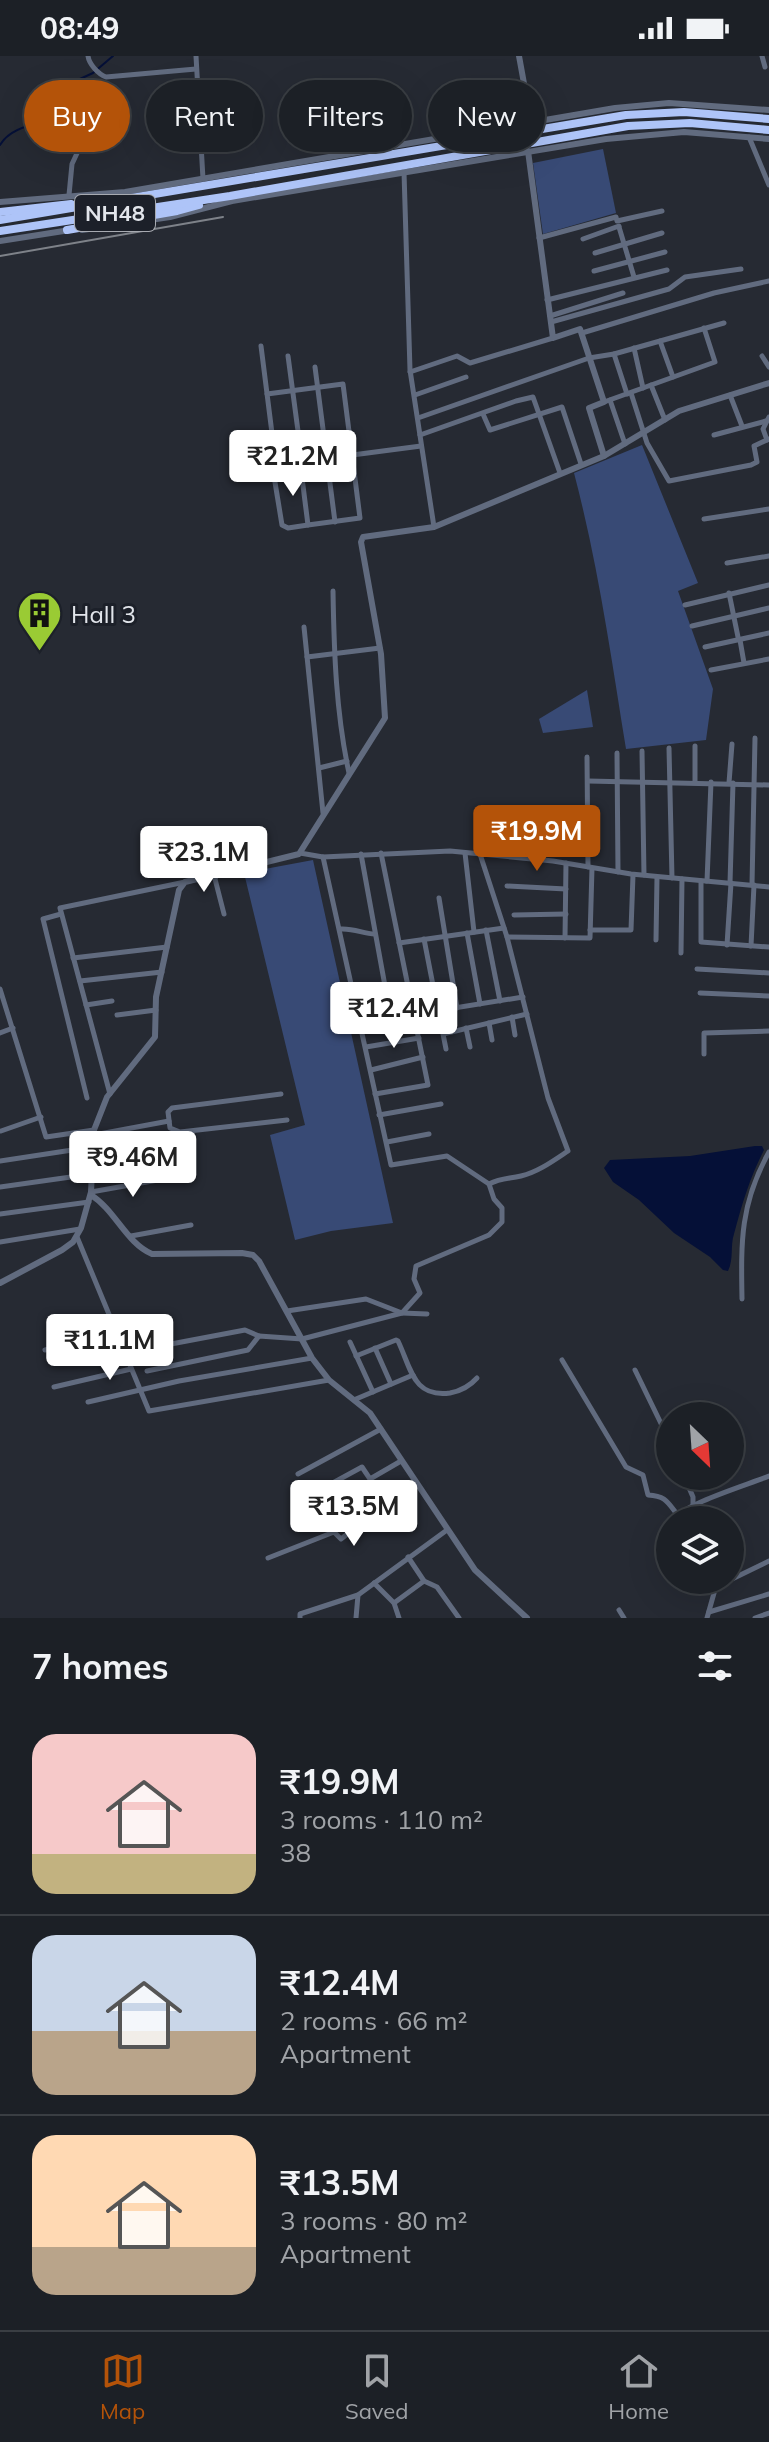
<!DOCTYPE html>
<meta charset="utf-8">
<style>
:root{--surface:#1c2026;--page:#25282e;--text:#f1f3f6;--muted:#a0a3a7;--line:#3a3e43;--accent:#b45309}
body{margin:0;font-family:Mulish,sans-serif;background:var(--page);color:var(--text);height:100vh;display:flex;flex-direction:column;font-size:30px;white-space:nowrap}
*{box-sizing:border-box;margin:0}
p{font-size:26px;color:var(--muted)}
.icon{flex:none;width:44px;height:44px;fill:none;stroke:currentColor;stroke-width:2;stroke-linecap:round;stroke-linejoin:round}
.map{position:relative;height:1562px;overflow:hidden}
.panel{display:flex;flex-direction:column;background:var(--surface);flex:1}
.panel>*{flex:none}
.hud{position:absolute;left:24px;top:24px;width:722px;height:72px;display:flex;gap:16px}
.needle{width:52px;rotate:155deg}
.fabs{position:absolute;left:656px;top:1346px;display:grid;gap:16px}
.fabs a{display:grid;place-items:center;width:88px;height:88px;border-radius:50%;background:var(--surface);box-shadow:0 8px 32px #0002,0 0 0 2px var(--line);font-size:40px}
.price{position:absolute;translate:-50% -68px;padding:0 18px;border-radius:8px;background:#fff;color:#222;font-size:26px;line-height:52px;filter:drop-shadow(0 2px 4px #0008)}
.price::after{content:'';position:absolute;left:50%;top:48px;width:24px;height:18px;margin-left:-12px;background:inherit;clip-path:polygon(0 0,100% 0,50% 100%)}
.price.selected{background:var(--accent);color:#fff}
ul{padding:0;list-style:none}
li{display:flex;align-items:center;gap:24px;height:200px;padding:0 32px}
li+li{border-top:2px solid var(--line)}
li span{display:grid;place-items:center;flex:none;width:224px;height:160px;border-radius:24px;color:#555}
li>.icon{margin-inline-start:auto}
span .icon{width:96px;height:96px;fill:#fffc;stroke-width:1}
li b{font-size:34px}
h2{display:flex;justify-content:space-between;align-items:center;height:96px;padding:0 32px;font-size:34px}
.chip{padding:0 28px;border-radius:36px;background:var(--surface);box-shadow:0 8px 32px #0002,0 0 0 2px var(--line);font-size:28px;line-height:72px}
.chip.selected{background:var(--accent);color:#fff}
.status{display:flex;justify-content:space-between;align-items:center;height:56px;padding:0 40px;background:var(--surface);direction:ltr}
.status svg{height:22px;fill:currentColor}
.tab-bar{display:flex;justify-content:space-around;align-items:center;height:112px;border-top:2px solid var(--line);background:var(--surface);font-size:22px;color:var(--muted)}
.tab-bar a{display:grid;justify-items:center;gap:4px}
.tab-bar .selected{color:var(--accent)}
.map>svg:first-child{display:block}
.green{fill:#384a75}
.water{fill:#051037}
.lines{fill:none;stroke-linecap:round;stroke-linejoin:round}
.stream{stroke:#051037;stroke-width:2}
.minor{stroke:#616b7f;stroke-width:5}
.tertiary{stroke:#616b7f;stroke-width:6}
.motorway{stroke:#aec4f8;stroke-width:8}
.rail{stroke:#7e8289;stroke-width:2}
.labels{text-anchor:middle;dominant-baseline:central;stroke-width:6;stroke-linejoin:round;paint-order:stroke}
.shield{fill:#1c2029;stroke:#a7aab1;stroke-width:2}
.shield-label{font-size:22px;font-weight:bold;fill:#e2e5eb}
.poi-label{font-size:24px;fill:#e2e5eb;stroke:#1c2029;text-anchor:start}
</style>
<div class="status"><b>08:49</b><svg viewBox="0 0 49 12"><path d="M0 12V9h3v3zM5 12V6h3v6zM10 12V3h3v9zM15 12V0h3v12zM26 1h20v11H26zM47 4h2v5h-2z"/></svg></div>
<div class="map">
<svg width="769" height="1562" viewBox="0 0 769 1562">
<rect width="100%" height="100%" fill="#262a33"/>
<g class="green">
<path d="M 603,93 L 616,157 L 543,178 L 533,107 Z"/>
<path d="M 642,389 L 698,527 L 678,535 L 713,633 L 706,684 L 626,693 C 611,600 598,508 574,417 Z"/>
<path d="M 587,634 L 593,671 L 543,677 L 539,663 Z"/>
<path d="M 313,804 L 393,1167 L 331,1175 L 295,1184 L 270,1079 L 305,1069 L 244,817 Z"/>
</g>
<path class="water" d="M 755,1090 L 762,1090 L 764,1094 C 750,1121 742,1148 734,1178 C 730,1190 734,1203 728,1215 L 723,1214 L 710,1201 L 674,1177 L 639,1144 L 613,1126 L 604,1112 L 610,1104 L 690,1100 Z"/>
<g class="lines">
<path class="stream" d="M 0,89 C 9,74 27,69 44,67 L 52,55 L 58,33 L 93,17 L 113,0"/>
<g class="minor">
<path d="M 88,0 C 89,8 98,18 106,21 L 196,13"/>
<path d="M 196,0 L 203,123"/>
<path d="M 762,0 L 765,11"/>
<path d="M 749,81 L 769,129"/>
<path d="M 404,116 L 410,314 L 434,471"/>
<path d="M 69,139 L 72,108 L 79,93"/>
<path d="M 619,171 L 634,221"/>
<path d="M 539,182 L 616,161 L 617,165 L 662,155"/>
<path d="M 583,183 L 619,170"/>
<path d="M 595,197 L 662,177"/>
<path d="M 594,215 L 665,196"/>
<path d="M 547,244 L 667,214"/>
<path d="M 550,260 L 623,237"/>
<path d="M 551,266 L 669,233 L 685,221 L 741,213"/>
<path d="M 582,277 L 714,237 L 769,225"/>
<path d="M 660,285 L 673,321"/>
<path d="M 261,290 L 276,409 L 421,390"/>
<path d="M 634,292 L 643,332"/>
<path d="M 614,298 L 627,338"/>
<path d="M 288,300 L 302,405"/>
<path d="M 762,300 L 769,311"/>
<path d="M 315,311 L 335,466"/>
<path d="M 410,316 L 457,300 L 470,307 L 553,282"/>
<path d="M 651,329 L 665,364"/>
<path d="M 631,337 L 647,387 L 669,425 L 751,409 L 757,406 L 754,390 L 769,383"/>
<path d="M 267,338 L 343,328 L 360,462 L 308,469 L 300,406"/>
<path d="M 415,339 L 466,321"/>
<path d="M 730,339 L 742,370"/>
<path d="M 610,344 L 625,388"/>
<path d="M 604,346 L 715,306 L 704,272"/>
<path d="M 483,358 L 490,374 L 562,351 L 581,408"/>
<path d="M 418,362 L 589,302 L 614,298 L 724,267"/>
<path d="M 420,379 L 516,345 L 533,341 L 560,417"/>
<path d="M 714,379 L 766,365"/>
<path d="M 767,384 L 763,373 L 769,361"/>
<path d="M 276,409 L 273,414 L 282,469 L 288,472 L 308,469"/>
<path d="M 704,463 L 769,453"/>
<path d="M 727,507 L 769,500"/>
<path d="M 333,535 C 334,596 336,657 349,717"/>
<path d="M 729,537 L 738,581"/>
<path d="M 685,549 L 769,529"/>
<path d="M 692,570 L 769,552"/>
<path d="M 304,571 L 323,757"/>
<path d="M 740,584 L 744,607"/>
<path d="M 705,591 L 769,577"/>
<path d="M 307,601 L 380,592"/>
<path d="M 711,614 L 769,603"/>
<path d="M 695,690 L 695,726"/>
<path d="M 669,692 L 672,822"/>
<path d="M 642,695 L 644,819"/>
<path d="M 617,697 L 618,816"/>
<path d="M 587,701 L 588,811"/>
<path d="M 319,712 L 347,705"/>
<path d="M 588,725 L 769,729"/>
<path d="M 729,727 L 732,688"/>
<path d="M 300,797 L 323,801 L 450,795 L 553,805 L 631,818 L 769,831"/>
<path d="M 465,797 L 474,876"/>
<path d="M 361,798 L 391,963"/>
<path d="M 323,801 L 391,1109 L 447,1100 L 489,1128"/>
<path d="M 217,818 L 215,823 L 224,858"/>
<path d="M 701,825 L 701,886 L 769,891"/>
<path d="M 707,825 L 711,726"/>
<path d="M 730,827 L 733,727"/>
<path d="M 752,829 L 755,682"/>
<path d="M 507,830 L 566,833"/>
<path d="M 439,842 L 457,952"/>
<path d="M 61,858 L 43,863 L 87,1042"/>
<path d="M 514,859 L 566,858"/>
<path d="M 340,873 C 355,872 363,878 375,878"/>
<path d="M 486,874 L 500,945"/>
<path d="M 590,874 L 631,874 L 633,819"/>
<path d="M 467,877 L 480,948"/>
<path d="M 507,881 L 590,882 L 592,812"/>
<path d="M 565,882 L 566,807"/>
<path d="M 424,883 L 438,955"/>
<path d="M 656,884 L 657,821"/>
<path d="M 399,887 L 504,872"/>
<path d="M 727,889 L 731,827"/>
<path d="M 751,890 L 754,829"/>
<path d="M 681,897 L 682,823"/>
<path d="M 73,902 L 167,891"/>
<path d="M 697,913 L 769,917"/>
<path d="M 80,925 L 162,916"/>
<path d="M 0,933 L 46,1081 L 94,1074"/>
<path d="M 700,937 L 769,940"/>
<path d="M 86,949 L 112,945"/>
<path d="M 117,959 L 156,954"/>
<path d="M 512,961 L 515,979"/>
<path d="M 361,967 L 523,941"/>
<path d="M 489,967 L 492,984"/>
<path d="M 466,972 L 470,991"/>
<path d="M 0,977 L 13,972"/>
<path d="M 366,991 L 419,982"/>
<path d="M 446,993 L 443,978 L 527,958"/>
<path d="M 704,998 L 704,977 L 769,975"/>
<path d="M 371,1014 L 423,1001"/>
<path d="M 110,1038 L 60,852 L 185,826"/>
<path d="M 281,1038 L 172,1052 L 168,1056 L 170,1072 L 180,1076 L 287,1064"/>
<path d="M 375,1038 L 428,1029 L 381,797"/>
<path d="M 379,1059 L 441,1048"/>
<path d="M 1,1075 L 41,1061"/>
<path d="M 94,1079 L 169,1065"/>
<path d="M 387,1086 L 429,1078"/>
<path d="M 0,1105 L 92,1091"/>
<path d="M 0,1131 L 92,1118"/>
<path d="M 91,1136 L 169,1122"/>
<path d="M 0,1158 L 89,1146"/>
<path d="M 131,1180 L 191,1169"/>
<path d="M 77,1181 L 149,1355 L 329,1324"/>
<path d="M 0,1186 L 80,1173"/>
<path d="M 742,1243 C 741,1186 740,1148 769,1096"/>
<path d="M 287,1255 L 366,1243 L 402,1257 L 427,1258"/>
<path d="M 350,1286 L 373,1336"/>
<path d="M 375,1292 L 391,1328"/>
<path d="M 45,1294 L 115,1278"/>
<path d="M 134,1295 L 245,1274 L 259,1280"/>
<path d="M 356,1300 L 396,1284 L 398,1285 C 411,1312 413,1342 450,1337 C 461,1335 469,1331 477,1322"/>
<path d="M 562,1304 L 626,1411 L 643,1419 L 648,1439 C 665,1440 667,1445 676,1457"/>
<path d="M 635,1314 L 670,1386"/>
<path d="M 147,1315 L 248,1294 L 259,1280 L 302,1283 L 402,1257 L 420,1237 L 414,1223 L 416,1210 L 489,1179 L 502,1166 L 502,1152 L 494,1143 L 489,1128 C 501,1122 508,1123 521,1120 C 538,1116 553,1105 568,1095 L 548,1042 L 507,881 L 480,798"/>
<path d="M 54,1331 L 131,1313"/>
<path d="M 356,1343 L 413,1319"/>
<path d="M 88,1346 L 179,1325 L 312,1302"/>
<path d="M 298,1418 L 381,1373"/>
<path d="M 684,1420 L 693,1441 L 693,1448"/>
<path d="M 307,1441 L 362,1411 L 370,1423 L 401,1405"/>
<path d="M 674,1464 C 680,1449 750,1428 769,1420"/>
<path d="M 268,1502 L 334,1476 L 341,1483 L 389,1445 L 417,1428"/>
<path d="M 730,1524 L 769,1505"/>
<path d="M 424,1525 L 437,1531 L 459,1562"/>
<path d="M 374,1527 L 394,1547 L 399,1562"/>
<path d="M 394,1547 L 424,1525 L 408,1501"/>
<path d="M 619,1554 L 624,1562"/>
<path d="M 709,1556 L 769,1538"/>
<path d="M 300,1562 L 300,1558 L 358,1539 L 447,1474"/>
<path d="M 356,1562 L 358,1539"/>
<path d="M 707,1562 L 716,1530 L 713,1524"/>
<path d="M 755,1562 L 769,1557"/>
</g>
<g class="tertiary">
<path d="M 519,0 L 531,66"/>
<path d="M 528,95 L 553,282 L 580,273 L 604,346 L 589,352 L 604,400"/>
<path d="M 0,146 L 125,136 L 615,52 L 669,47 L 769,54"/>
<path d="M 82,174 L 170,161 L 232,145 L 606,83 L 684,76 L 769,83"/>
<path d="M 0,185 L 70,174"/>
<path d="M 91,1139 C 115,1154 127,1188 152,1198 L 242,1197 L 253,1199 L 259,1205 L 312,1302 L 329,1324 L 370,1357 L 475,1514 L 527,1562"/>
<path d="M 0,1227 L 62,1194 L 73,1186 L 81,1172 L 91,1136 L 94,1074 L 107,1041 L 155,981 L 156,941 L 179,834 L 185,826 L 299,798 L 385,662 L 381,598 L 361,486 L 363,481 L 434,471 L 604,400 L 679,355 L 769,327"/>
</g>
<g class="motorway">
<path d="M 0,156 L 71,148"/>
<path d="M 0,164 L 626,59 L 684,56 L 769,63"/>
<path d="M 67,174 L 177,155 L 199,149"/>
<path d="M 0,175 L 230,140 L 628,70 L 690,67 L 769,74"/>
</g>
<path class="rail" d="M 0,200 L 223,161"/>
</g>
<defs>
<symbol id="building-pin" viewBox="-11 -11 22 30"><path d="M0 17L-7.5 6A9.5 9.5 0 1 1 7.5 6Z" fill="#9acb34" stroke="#1c2029"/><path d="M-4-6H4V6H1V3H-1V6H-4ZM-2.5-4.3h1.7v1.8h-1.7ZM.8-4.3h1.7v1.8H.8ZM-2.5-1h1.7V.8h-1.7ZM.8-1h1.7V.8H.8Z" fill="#111"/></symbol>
</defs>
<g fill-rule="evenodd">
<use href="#building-pin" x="14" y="532" width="51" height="69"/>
</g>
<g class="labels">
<rect class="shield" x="75" y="139" width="80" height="36" rx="6"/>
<g class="shield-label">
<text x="115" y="157">NH48</text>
</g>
<g class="poi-label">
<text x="71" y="558">Hall 3</text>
</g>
</g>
</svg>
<div class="fabs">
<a><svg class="needle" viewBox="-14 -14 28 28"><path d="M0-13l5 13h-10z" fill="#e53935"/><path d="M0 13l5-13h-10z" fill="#a0a3a7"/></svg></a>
<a><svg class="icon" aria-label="layers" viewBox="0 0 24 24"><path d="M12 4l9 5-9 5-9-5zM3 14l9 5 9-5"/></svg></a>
</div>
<b class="price" style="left:293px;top:442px">₹21.2M</b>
<b class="price selected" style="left:537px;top:817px">₹19.9M</b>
<b class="price" style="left:204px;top:838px">₹23.1M</b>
<b class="price" style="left:394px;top:994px">₹12.4M</b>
<b class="price" style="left:133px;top:1143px">₹9.46M</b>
<b class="price" style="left:110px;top:1326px">₹11.1M</b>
<b class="price" style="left:354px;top:1492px">₹13.5M</b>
<div class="hud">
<a class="chip selected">Buy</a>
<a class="chip">Rent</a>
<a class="chip">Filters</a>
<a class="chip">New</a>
</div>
</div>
<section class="panel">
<h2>7 homes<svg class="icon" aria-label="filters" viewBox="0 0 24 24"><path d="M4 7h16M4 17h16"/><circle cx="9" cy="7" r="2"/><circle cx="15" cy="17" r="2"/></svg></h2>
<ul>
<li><span style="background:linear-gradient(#f6c9c9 75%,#c2b280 0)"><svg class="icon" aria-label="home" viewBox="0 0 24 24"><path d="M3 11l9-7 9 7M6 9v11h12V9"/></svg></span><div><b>₹19.9M</b><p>3 rooms · 110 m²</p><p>38</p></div></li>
<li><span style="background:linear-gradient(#c9d6e8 60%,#b9a48a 0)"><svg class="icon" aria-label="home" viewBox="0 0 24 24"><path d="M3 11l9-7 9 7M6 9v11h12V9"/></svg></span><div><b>₹12.4M</b><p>2 rooms · 66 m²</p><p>Apartment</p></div></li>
<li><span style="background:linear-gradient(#ffd9b3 70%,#b9a48a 0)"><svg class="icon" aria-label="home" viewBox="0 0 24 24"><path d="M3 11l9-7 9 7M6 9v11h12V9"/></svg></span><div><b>₹13.5M</b><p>3 rooms · 80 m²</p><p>Apartment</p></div></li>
</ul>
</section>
<nav class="tab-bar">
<a class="selected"><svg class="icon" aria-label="map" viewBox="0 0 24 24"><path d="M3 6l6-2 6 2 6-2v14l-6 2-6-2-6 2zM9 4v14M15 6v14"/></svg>Map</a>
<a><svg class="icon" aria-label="saved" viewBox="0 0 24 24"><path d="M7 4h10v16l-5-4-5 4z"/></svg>Saved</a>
<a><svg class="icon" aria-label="home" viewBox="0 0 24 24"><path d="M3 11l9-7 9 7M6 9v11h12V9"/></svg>Home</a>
</nav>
